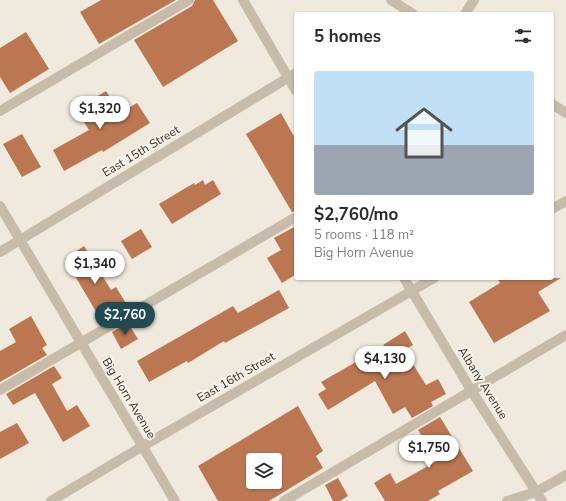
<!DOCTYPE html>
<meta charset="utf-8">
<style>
:root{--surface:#fff;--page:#f2f2f3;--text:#2b2b33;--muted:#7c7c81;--accent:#224a53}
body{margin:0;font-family:"Nunito Sans",sans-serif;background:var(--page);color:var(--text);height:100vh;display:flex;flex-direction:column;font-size:15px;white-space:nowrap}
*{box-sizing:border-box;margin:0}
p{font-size:13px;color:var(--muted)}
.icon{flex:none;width:22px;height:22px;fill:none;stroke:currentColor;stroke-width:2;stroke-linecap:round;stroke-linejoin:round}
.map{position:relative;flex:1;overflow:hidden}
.side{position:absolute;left:294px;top:12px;width:260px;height:268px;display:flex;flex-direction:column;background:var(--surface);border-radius:4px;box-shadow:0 1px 3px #0004}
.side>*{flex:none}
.controls{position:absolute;left:246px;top:453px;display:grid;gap:8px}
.controls a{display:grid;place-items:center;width:36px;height:36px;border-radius:4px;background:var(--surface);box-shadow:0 1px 3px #0004;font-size:20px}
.price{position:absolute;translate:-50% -34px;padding:0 9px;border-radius:14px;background:#fff;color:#222;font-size:13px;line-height:26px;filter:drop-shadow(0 1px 2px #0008)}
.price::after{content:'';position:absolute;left:50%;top:24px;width:12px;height:9px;margin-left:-6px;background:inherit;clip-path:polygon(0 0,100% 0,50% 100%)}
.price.on{background:var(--accent);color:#fff}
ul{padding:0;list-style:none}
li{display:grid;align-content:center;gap:8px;height:212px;padding:0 20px}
li span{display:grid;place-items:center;height:124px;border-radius:4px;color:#555}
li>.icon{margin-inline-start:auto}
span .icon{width:72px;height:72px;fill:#fffc;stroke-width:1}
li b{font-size:17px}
h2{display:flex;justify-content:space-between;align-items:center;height:48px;padding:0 20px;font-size:17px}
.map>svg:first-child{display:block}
.building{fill:#bb7751;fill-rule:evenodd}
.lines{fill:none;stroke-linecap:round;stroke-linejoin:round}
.minor{stroke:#c7bbaa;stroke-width:10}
.labels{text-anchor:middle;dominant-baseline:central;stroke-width:4;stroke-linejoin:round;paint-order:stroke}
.street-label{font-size:12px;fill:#352e29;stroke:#f8f3e9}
</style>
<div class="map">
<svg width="566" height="501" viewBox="0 0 566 501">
<rect width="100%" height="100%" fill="#f0e9dd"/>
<g class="building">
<path d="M 101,0 L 176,0 L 99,44 L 80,12 Z"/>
<path d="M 195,0 L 213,0 L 238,41 L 163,87 L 134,40 L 192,6 Z"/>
<path d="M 26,32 L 49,69 L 10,93 L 0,77 L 0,48 Z"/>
<path d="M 106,91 L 120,113 L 137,103 L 150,123 L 103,152 L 102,150 L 64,171 L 53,150 L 89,130 L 76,109 Z"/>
<path d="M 281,113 L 296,140 L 296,211 L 292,212 L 246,134 Z"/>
<path d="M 22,134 L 41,167 L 22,177 L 3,144 Z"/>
<path d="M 203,180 L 205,185 L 213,180 L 221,194 L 172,224 L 159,204 L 194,183 L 195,185 Z"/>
<path d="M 296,226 L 296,277 L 295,275 L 282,283 L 267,258 L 281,250 L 274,238 Z"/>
<path d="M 141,229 L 152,247 L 132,259 L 121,241 Z"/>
<path d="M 84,246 L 111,290 L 116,287 L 127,305 L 120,309 L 121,312 L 105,321 L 104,319 L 101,320 L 65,259 Z"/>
<path d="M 497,278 L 561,278 L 538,292 L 550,311 L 494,343 L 469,302 L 500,283 Z"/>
<path d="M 279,290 L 289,308 L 225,343 L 224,341 L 188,363 L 187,361 L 149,382 L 137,361 L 233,306 L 238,313 Z"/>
<path d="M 31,316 L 47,345 L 42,348 L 47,355 L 0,382 L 0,351 L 16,342 L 9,329 Z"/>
<path d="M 128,323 L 138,339 L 121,349 L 112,332 Z"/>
<path d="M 405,331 L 413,345 L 404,350 L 426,385 L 438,379 L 446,394 L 431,402 L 433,406 L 412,418 L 405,407 L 393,414 L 375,381 L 328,410 L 318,394 L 326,389 L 321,382 L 384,346 L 383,345 Z"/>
<path d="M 54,366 L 62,378 L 52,384 L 67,411 L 77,405 L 90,426 L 63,442 L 35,393 L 13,405 L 6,394 Z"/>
<path d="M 298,406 L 323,451 L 316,456 L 323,468 L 269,501 L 218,501 L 198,466 ZM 253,460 L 275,460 L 275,482 L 253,482 Z"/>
<path d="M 440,417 L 473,471 L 438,491 L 440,494 L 428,501 L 385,501 L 374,483 L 390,473 L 396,484 L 437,461 L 418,430 Z"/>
<path d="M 17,423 L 29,443 L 0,459 L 0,432 Z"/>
<path d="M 338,478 L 348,496 L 340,501 L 333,501 L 325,485 Z"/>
</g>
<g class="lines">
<g class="minor">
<path d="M 243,0 L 296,91"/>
<path d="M 391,0 L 413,14"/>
<path d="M 465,14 L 474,0"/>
<path d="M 552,104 L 566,113"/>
<path d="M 0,111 L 189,0"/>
<path d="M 0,206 L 175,501"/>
<path d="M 552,209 L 566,201"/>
<path d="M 0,252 L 296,73"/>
<path d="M 404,278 L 471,390 L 542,501"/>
<path d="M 0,390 L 296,217"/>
<path d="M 51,501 L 143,446 L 434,278"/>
<path d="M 284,501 L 566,335"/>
<path d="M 507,501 L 536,492 L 566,475"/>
</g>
</g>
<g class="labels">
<g class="street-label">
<text transform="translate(141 151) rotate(-31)">East 15th Street</text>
<text transform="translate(236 377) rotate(-30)">East 16th Street</text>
<text transform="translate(483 383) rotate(58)">Albany Avenue</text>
<text transform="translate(129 398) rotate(59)">Big Horn Avenue</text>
</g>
</g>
</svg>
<div class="controls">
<a><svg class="icon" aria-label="layers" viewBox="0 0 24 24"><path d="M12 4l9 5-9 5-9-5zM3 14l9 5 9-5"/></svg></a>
</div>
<b class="price" style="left:100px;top:130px">$1,320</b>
<b class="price" style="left:95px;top:285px">$1,340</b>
<b class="price on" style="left:125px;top:336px">$2,760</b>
<b class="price" style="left:385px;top:380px">$4,130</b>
<b class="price" style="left:429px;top:469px">$1,750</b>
<section class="side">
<h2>5 homes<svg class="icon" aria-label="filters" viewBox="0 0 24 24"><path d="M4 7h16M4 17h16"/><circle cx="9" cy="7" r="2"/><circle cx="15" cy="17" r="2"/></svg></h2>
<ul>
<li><span style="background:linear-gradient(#bfe0f5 60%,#9aa5b1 0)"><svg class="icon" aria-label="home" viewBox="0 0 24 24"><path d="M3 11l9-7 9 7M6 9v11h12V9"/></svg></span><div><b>$2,760/mo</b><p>5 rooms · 118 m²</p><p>Big Horn Avenue</p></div></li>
</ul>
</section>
</div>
